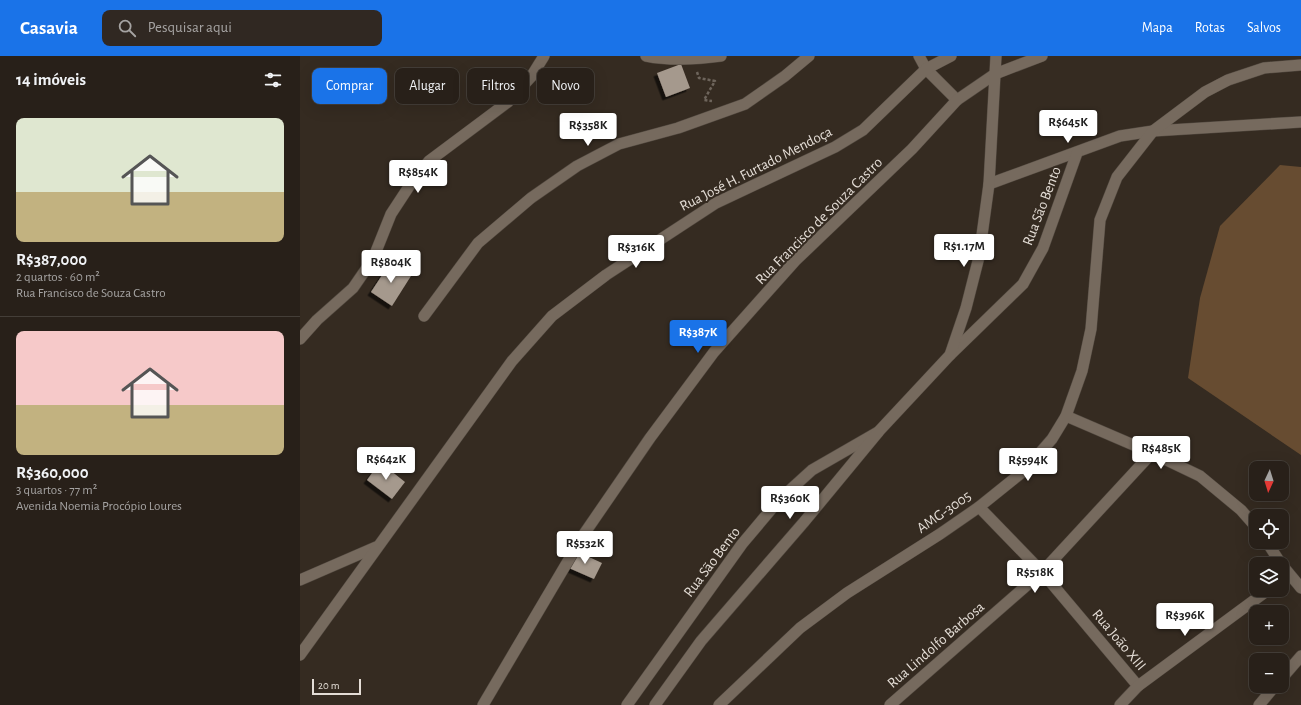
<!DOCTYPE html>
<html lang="pt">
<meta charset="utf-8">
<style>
:root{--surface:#282019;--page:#302822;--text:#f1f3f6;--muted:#a5a3a2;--line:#443e38;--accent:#1a73e8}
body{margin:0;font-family:"Alegreya Sans",sans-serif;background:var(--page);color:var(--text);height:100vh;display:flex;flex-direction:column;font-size:15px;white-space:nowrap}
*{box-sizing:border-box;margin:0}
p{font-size:13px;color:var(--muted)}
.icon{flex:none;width:22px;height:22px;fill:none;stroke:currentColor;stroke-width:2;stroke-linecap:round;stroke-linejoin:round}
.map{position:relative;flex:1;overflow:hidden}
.panel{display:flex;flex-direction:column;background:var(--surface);width:300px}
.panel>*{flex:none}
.top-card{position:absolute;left:12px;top:12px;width:380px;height:36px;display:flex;gap:8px}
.needle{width:26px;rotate:184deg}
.tools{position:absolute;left:949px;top:405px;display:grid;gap:8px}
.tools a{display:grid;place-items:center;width:40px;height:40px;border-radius:8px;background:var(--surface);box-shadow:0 4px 16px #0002,0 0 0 1px var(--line);font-size:20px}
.scale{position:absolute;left:12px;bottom:10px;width:49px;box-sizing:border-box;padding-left:4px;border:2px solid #e4ddd6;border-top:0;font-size:11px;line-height:14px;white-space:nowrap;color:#e4ddd6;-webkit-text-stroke:3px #352b21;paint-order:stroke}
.price{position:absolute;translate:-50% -34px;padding:0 9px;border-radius:4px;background:#fff;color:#222;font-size:13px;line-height:26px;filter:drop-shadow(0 1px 2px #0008)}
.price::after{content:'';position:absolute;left:50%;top:24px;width:12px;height:9px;margin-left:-6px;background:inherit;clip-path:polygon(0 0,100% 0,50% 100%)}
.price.active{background:var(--accent);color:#fff}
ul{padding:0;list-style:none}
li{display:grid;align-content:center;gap:8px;height:212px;padding:0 16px}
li+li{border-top:1px solid var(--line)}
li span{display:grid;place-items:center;height:124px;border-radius:8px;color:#555}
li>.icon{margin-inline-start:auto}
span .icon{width:72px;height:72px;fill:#fffc;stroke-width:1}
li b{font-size:17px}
h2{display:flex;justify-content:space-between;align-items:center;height:48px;padding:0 16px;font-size:17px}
.pill{padding:0 14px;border-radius:8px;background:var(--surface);box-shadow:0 4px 16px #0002,0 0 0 1px var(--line);font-size:14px;line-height:36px}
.pill.active{background:var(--accent);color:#fff}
header{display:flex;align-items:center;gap:24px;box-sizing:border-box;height:56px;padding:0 20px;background:var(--accent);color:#fff}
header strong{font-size:19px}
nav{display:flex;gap:22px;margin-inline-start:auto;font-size:14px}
.search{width:280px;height:36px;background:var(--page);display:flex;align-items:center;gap:10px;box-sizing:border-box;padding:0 14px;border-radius:8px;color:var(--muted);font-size:15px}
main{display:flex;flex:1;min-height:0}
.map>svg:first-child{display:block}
.green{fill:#674c31}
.building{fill:#a5998d;filter:url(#shadow)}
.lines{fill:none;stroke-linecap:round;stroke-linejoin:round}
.minor-casing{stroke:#51483f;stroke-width:12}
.tertiary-casing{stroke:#51483f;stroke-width:12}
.secondary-casing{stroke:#51483f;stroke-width:12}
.path{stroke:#6e655c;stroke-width:2.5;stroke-dasharray:3 2;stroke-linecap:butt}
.minor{stroke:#766a5e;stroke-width:11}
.tertiary{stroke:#766a5e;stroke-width:11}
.secondary{stroke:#766a5e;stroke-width:11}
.labels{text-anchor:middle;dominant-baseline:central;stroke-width:4;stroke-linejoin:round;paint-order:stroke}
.street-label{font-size:15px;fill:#e4ddd6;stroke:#352b21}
</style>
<header>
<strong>Casavia</strong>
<div class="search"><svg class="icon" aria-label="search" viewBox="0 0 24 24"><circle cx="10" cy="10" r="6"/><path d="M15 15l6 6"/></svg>Pesquisar aqui</div>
<nav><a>Mapa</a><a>Rotas</a><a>Salvos</a></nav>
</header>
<main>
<section class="panel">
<h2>14 imóveis<svg class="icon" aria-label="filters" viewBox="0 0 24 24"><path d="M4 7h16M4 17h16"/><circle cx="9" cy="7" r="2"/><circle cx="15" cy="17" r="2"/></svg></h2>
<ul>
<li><span style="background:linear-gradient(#dfe7d0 60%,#c2b280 0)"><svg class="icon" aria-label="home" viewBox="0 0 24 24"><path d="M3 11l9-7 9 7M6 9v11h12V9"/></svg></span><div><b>R$387,000</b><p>2 quartos · 60 m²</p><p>Rua Francisco de Souza Castro</p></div></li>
<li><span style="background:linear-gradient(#f6c9c9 60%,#c2b280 0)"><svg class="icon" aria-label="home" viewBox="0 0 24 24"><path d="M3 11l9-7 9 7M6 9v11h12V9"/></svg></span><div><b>R$360,000</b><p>3 quartos · 77 m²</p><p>Avenida Noemia Procópio Loures</p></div></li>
</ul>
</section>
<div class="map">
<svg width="1001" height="649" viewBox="0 0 1001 649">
<defs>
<filter id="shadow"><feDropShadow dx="-3.5" dy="3.5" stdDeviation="0" flood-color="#0009"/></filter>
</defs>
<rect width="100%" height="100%" fill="#352b21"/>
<path class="green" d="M 980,109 L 1001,111 L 1001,399 L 888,322 L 900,242 L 920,170 Z"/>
<g class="building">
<path d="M 381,8 L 390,32 L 366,41 L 357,17 Z"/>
<path d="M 90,207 L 111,220 L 92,250 L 71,236 Z"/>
<path d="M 80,406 L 105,426 L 92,443 L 67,424 Z"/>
<path d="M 276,495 L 302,507 L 294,523 L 269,512 Z"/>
</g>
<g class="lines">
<defs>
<g id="minor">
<path d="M 346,0 C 371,5 396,3 421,0"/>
<path d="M 619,0 L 626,13 L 657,44"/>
<path d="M 689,128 L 820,80 L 853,75 L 1001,66"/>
<path d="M 124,260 L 178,187 L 231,142 L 277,110 L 319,88 L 378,72 L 445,48 L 485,20 L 509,0"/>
<path d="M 0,283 L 17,264 L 53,232 L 73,203 L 91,158 L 110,129 L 129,105 L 208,46 L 231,21 L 244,0"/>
<path d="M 650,299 L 723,228 L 743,192 L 777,97"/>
<path d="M 766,360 L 852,397 L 900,420 L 941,454 L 956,471"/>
<path d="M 679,451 L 742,516 L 838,630"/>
<path d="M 967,486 L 981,508"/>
<path d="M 982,509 L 1001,532"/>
<path d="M 0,524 L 76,491"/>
<path d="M 0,599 L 212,305 L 252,260 L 306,219 L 416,147 L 535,91 L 563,74 L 626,13 L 651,0"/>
<path d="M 982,622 L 1001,600"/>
<path d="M 183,649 L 284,478 L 350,382 L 414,296 L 495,205 L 612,93 L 657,44 L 695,18 L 742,0"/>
<path d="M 327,649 L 442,488 L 479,444 L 512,414 L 578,376"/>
<path d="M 590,649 L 742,516 L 852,397"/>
<path d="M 820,649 L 838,630 L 968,534"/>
<path d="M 959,649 L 975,630"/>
</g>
<path id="tertiary" d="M 355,649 L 401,585 L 504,466 L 580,374 L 650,299 L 666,252 L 679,201 L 689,128 L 696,0"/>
<path id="secondary" d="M 419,649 L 500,572 L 547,537 L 640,478 L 679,451 L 725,414 L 752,383 L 766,360 L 782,315 L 791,273 L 800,164 L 817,121 L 853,75 L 905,36 L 928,24 L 964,12 L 1001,9"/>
</defs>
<use href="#minor" class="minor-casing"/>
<use href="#tertiary" class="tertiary-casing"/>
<use href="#secondary" class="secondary-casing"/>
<path class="path" d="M 397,16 L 399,22 L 415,25 L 404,44 L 412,45"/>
<use href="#minor" class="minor"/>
<use href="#tertiary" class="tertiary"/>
<use href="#secondary" class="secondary"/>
</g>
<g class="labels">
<g class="street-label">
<text transform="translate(456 113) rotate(-27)">Rua José H. Furtado Mendoça</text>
<text transform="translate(742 150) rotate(-69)">Rua São Bento</text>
<text transform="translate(519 165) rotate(-45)">Rua Francisco de Souza Castro</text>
<text transform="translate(644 456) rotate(-35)">AMG-3005</text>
<text transform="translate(412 506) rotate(-53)">Rua São Bento</text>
<text transform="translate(819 584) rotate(50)">Rua João XIII</text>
<text transform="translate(636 589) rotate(-41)">Rua Lindolfo Barbosa</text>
</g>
</g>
</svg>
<div class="tools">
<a><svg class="needle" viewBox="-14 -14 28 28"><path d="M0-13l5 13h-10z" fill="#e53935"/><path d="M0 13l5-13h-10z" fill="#a5a3a2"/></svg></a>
<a><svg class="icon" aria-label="locate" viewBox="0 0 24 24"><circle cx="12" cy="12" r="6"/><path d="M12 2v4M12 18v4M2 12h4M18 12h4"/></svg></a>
<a><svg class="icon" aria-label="layers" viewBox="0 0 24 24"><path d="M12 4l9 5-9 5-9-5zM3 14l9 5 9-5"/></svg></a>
<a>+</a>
<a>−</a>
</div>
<div class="scale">20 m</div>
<b class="price" style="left:768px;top:88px">R$645K</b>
<b class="price" style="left:288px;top:91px">R$358K</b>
<b class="price" style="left:118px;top:138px">R$854K</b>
<b class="price" style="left:664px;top:212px">R$1.17M</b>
<b class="price" style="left:336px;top:213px">R$316K</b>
<b class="price" style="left:91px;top:228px">R$804K</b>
<b class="price active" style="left:398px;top:298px">R$387K</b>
<b class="price" style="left:861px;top:414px">R$485K</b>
<b class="price" style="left:86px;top:425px">R$642K</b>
<b class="price" style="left:728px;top:426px">R$594K</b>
<b class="price" style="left:490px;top:464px">R$360K</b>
<b class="price" style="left:285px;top:509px">R$532K</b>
<b class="price" style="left:735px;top:538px">R$518K</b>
<b class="price" style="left:885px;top:581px">R$396K</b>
<div class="top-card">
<a class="pill active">Comprar</a>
<a class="pill">Alugar</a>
<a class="pill">Filtros</a>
<a class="pill">Novo</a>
</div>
</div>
</main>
